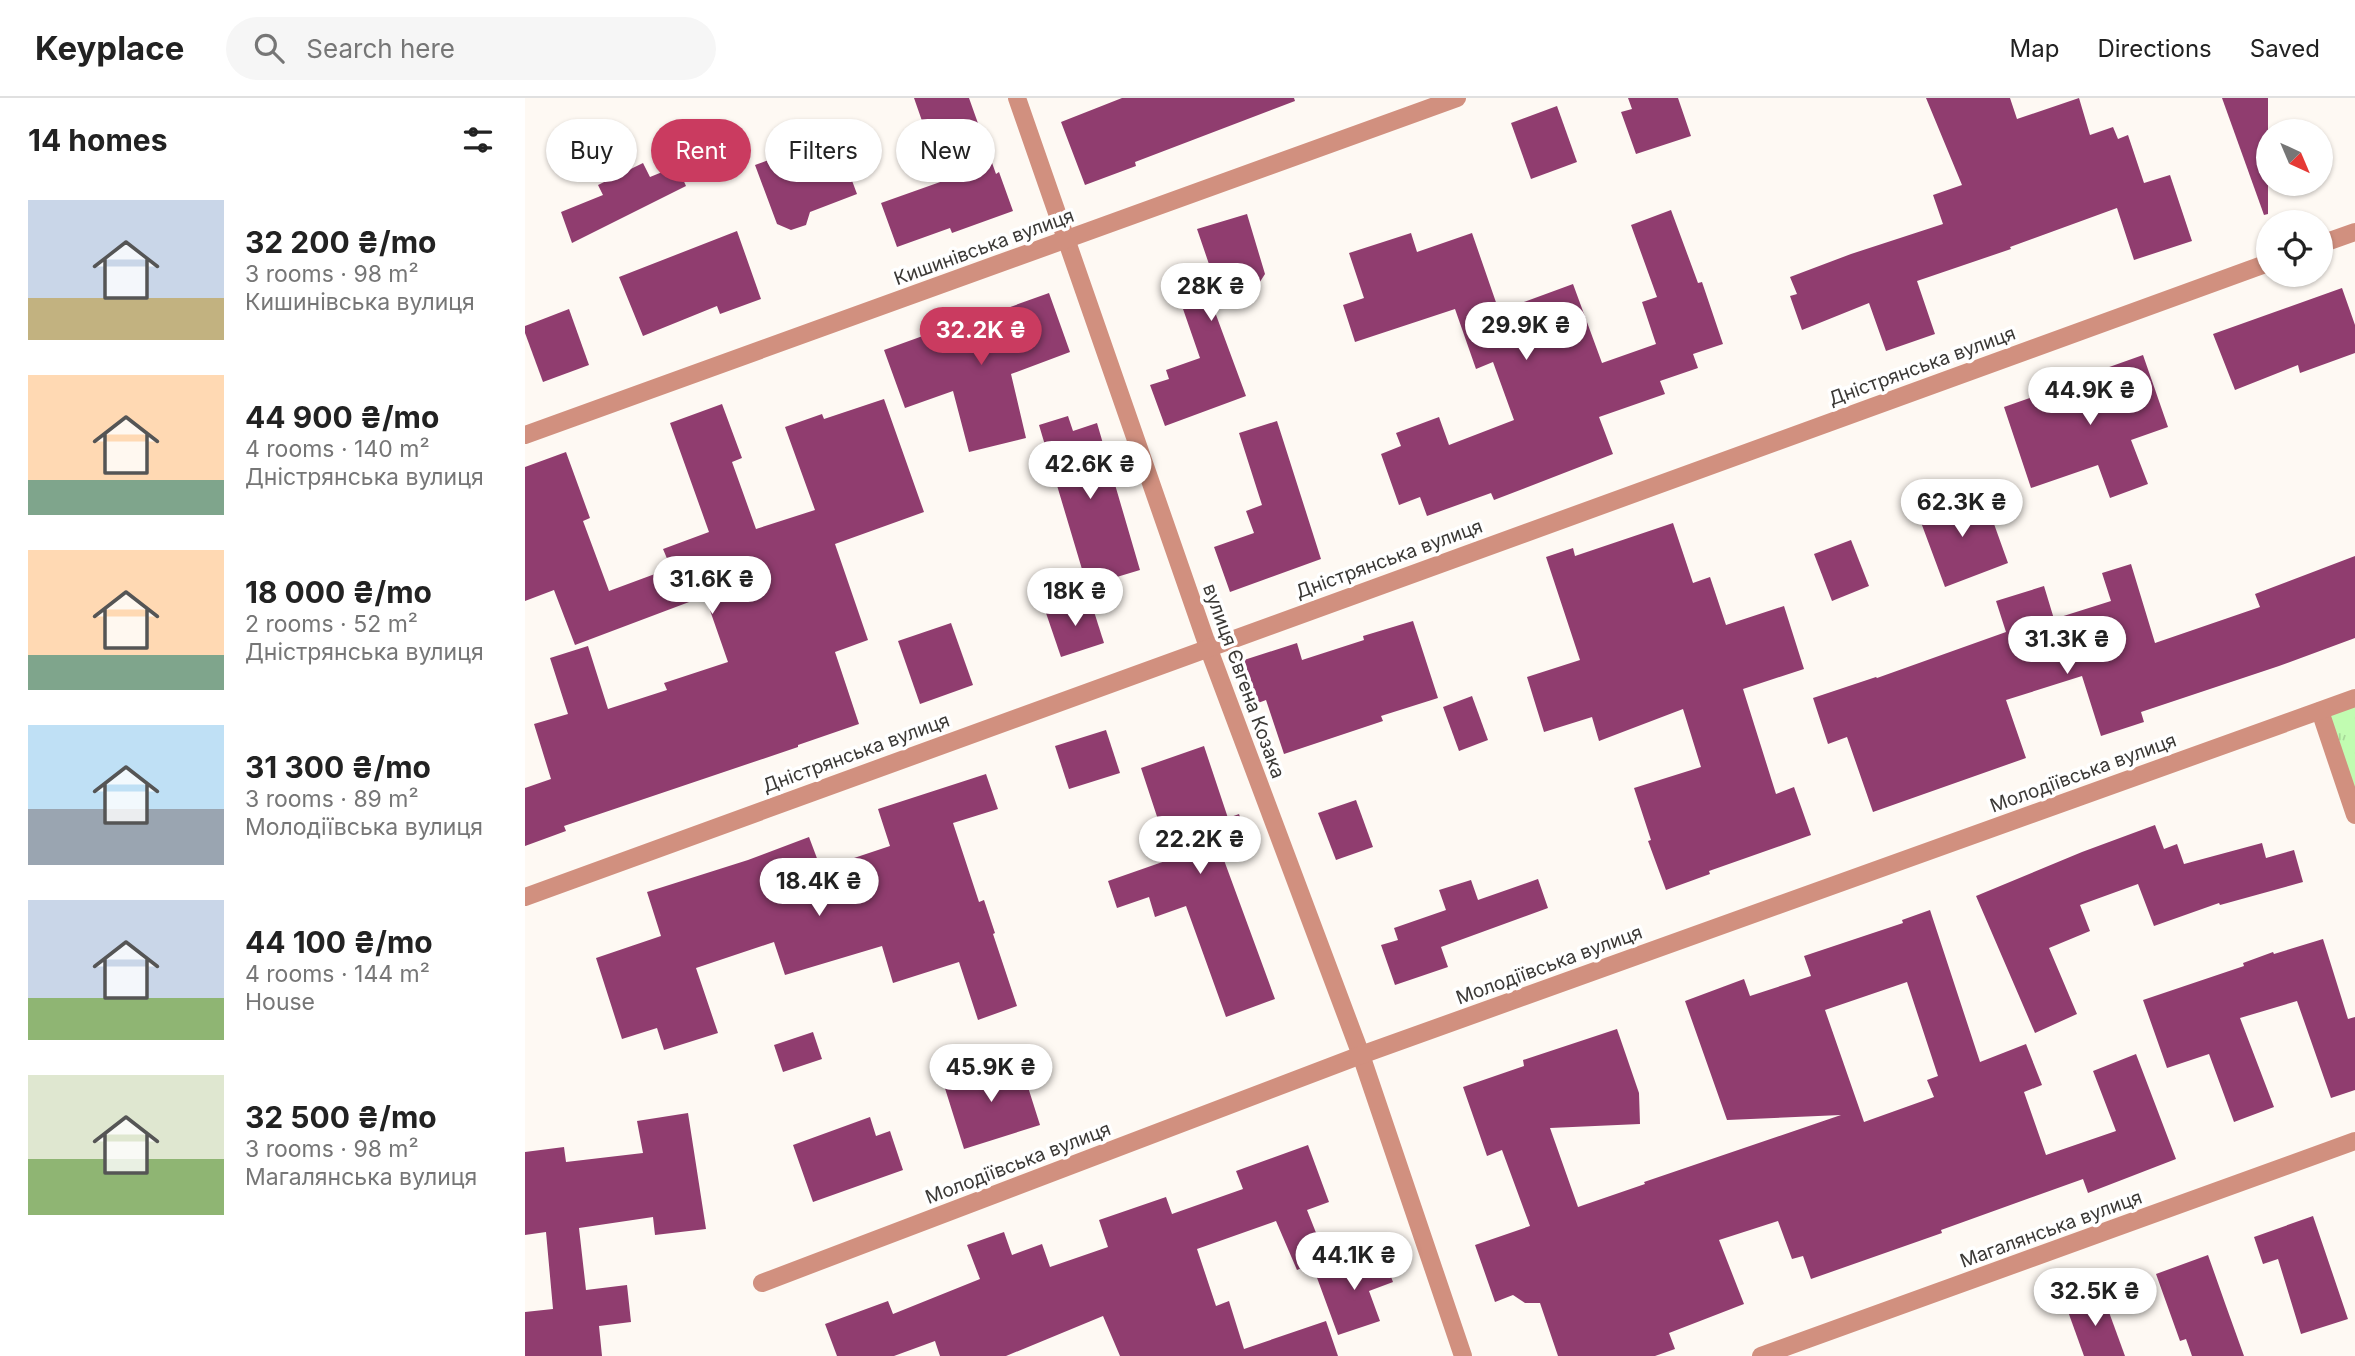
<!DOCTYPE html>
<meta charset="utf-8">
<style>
:root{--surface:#fff;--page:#f6f6f6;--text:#222;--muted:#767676;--line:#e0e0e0;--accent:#ca3b60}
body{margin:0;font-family:Inter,sans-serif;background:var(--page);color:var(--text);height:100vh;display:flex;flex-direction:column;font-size:26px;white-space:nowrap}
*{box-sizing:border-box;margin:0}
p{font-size:23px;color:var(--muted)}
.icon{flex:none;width:38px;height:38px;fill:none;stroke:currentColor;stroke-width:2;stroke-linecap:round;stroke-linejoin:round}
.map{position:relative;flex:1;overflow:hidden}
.sheet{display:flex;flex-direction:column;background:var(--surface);width:525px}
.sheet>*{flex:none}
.top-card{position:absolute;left:21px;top:21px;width:665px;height:63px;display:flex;gap:14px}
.needle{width:46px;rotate:136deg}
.fabs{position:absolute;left:1731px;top:21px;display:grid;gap:14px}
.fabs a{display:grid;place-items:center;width:77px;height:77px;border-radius:50%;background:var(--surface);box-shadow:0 2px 5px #0004;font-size:35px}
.price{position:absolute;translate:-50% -60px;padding:0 16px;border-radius:24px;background:#fff;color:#222;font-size:23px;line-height:46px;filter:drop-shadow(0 2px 4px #0008)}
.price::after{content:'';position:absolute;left:50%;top:42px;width:21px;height:16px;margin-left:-10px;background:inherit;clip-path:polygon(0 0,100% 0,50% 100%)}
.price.on{background:var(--accent);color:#fff}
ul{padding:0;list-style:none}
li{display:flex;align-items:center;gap:21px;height:175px;padding:0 28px}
li span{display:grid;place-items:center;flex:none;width:196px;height:140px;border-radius:0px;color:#555}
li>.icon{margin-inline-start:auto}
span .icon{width:84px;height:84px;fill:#fffc;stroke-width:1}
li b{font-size:30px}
h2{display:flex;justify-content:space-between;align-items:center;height:84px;padding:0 28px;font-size:30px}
.tag{padding:0 24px;border-radius:32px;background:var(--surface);box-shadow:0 2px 5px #0004;font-size:24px;line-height:63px}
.tag.on{background:var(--accent);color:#fff}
header{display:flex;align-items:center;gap:42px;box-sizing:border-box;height:98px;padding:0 35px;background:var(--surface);border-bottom:2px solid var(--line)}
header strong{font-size:33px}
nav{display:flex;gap:38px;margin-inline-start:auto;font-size:24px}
.search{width:490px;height:63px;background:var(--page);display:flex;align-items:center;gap:18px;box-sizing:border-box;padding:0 24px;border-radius:38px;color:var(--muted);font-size:26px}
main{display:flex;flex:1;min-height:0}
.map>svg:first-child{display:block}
.grass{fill:url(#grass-tufts)}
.building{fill:#903d6f;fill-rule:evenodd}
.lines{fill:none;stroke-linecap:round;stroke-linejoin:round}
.minor{stroke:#d1907f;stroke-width:18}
.labels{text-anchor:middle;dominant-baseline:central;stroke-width:7;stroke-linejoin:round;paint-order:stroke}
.street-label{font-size:19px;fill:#3b3936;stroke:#fff}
</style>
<header>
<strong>Keyplace</strong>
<div class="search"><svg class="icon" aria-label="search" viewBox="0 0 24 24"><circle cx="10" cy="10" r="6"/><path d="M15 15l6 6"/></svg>Search here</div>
<nav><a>Map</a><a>Directions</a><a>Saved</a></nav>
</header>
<main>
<section class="sheet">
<h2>14 homes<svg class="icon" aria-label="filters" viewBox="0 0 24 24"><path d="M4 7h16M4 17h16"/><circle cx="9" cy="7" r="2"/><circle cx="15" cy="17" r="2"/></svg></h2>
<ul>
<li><span style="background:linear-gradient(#c9d6e8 70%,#c2b280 0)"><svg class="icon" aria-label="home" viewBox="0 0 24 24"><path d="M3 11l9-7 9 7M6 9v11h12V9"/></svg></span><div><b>32 200 ₴/mo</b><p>3 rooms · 98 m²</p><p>Кишинівська вулиця</p></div></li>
<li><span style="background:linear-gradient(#ffd9b3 75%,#7fa58c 0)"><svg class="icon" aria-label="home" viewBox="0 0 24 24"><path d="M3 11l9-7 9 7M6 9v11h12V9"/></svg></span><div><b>44 900 ₴/mo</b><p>4 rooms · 140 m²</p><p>Дністрянська вулиця</p></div></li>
<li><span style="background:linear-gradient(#ffd9b3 75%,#7fa58c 0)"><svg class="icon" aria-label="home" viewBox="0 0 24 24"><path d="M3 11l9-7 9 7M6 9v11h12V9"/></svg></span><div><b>18 000 ₴/mo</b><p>2 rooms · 52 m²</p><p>Дністрянська вулиця</p></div></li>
<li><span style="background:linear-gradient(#bfe0f5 60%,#9aa5b1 0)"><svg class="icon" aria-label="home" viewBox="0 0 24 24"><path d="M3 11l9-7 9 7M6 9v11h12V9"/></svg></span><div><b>31 300 ₴/mo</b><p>3 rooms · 89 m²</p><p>Молодіївська вулиця</p></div></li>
<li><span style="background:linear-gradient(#c9d6e8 70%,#8fb573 0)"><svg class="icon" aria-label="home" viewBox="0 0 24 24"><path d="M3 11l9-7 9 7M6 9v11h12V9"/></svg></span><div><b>44 100 ₴/mo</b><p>4 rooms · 144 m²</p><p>House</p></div></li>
<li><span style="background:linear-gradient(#dfe7d0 60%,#8fb573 0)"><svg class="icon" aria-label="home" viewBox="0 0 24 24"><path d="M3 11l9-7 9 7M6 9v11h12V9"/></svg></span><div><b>32 500 ₴/mo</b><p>3 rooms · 98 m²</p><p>Магалянська вулиця</p></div></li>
</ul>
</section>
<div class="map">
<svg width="1830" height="1258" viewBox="0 0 1830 1258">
<defs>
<pattern id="grass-tufts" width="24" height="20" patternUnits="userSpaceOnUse" patternTransform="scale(1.75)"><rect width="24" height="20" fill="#c1fcb1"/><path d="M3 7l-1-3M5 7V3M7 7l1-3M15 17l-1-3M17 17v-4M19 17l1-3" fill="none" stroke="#a7d999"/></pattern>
</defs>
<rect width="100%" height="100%" fill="#fef9f3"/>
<path class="grass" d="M 1830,598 L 1830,720 L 1794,612 Z"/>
<g class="building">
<path d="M 389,0 L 444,0 L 471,76 L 474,74 L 488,113 L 427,135 L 425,130 L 372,149 L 356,105 L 418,83 Z"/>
<path d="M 597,0 L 769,0 L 770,3 L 610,64 L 611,68 L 560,87 L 536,24 Z"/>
<path d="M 1103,0 L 1153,0 L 1166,38 L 1111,56 L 1096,14 L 1107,11 Z"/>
<path d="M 1401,0 L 1485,0 L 1492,21 L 1554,0 L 1565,37 L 1588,29 L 1593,41 L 1603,37 L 1619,85 L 1645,77 L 1667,143 L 1609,162 L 1592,110 L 1485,149 L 1486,151 L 1392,183 L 1410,236 L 1361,253 L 1344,205 L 1277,232 L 1265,198 L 1272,196 L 1265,179 L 1326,156 L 1418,126 L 1408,97 L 1437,87 Z"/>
<path d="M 1697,0 L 1743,0 L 1743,116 L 1739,117 Z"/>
<path d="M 1032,8 L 1052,64 L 1006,81 L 986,25 Z"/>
<path d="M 310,37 L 332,96 L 285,114 L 281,127 L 266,132 L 252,126 L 230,67 L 254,58 L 258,44 L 271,39 L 285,46 Z"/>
<path d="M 118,65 L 125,79 L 152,68 L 161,88 L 47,145 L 36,114 L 78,97 L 73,87 Z"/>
<path d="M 1146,112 L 1173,185 L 1177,184 L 1198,246 L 1168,256 L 1173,270 L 1135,283 L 1140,296 L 1074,319 L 1088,356 L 969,402 L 966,395 L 902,418 L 895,399 L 874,407 L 856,356 L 876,348 L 871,335 L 914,319 L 924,347 L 989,322 L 968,264 L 951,271 L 930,211 L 830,244 L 818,207 L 839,200 L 824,155 L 886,135 L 892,154 L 947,135 L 974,213 L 1048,186 L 1077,265 L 1131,246 L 1117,204 L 1132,199 L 1106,127 Z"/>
<path d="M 722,116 L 740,176 L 731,190 L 687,206 L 721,298 L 640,328 L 625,287 L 644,281 L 641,272 L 675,260 L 649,185 L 686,172 L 672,131 Z"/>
<path d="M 212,133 L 236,201 L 195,216 L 192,208 L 118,238 L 94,179 Z"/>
<path d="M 1817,190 L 1830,227 L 1830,255 L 1775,275 L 1773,267 L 1710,292 L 1688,236 Z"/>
<path d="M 524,195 L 545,254 L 486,276 L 501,340 L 444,354 L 428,293 L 380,310 L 359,252 L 406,235 L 407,237 Z"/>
<path d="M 44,211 L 64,267 L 18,284 L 0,235 L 0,228 Z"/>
<path d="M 1618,257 L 1643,329 L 1606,342 L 1623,386 L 1585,400 L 1573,367 L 1506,390 L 1479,309 L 1574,276 L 1573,273 Z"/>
<path d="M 359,301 L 399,414 L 310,446 L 343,542 L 310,554 L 334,626 L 273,647 L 273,649 L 39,728 L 41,733 L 0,748 L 0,690 L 26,681 L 9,626 L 43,616 L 25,560 L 63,548 L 83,611 L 142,592 L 139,585 L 203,564 L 180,498 L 50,547 L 29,492 L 0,503 L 0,369 L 41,354 L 65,420 L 58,423 L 84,493 L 146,470 L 138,451 L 184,434 L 145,325 L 197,306 L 217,360 L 207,364 L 231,431 L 290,412 L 260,329 L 297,316 L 299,321 Z"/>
<path d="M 543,318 L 548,333 L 572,325 L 615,472 L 562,488 L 514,327 Z"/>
<path d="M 752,323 L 796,461 L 705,494 L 689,449 L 729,435 L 721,413 L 737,407 L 714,335 Z"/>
<path d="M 1427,398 L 1431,409 L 1459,398 L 1483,465 L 1420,489 L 1391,411 Z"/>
<path d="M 1148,425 L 1168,485 L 1185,479 L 1201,527 L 1259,508 L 1279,571 L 1218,591 L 1251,696 L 1269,689 L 1286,737 L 1184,773 L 1185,776 L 1141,792 L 1123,743 L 1126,742 L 1109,690 L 1176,669 L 1158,611 L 1074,643 L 1067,619 L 1019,634 L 1002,579 L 1055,562 L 1021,459 L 1048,450 L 1050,458 Z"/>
<path d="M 1326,442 L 1344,488 L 1307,503 L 1289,456 Z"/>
<path d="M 1830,458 L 1830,540 L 1754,568 L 1616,614 L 1619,624 L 1576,638 L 1557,578 L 1481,602 L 1501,660 L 1348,714 L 1322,639 L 1303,646 L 1288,600 L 1351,579 L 1352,580 L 1481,534 L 1471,503 L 1519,488 L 1529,521 L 1586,503 L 1577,475 L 1606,466 L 1630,545 L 1735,509 L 1730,496 Z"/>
<path d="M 565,501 L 579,545 L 536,559 L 521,515 Z"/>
<path d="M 888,523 L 913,600 L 856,618 L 858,623 L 759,656 L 741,602 L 733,605 L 719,562 L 772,545 L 777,562 L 839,542 L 838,538 Z"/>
<path d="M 426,525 L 448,587 L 395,606 L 373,543 Z"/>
<path d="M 947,598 L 963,642 L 934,653 L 918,609 Z"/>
<path d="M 581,632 L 595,675 L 544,691 L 530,648 Z"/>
<path d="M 679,648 L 703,720 L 714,716 L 724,745 L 696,754 L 750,901 L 701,919 L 661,808 L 630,819 L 624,799 L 592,810 L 583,783 L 646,761 L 616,670 Z"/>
<path d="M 461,676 L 473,711 L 428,725 L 454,804 L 459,802 L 470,835 L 468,836 L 492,908 L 453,922 L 434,864 L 368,885 L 357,848 L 260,877 L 249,844 L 171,870 L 193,935 L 139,952 L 132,930 L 97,941 L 71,860 L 136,838 L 122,794 L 223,762 L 284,739 L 296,771 L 365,748 L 353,711 Z"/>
<path d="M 831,702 L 848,749 L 811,762 L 793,715 Z"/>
<path d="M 1630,727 L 1639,751 L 1652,746 L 1659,766 L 1737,745 L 1741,760 L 1769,752 L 1778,784 L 1695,807 L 1694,805 L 1629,828 L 1613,786 L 1555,807 L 1565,833 L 1524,850 L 1552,916 L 1510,935 L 1451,798 L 1557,754 Z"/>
<path d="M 1013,781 L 1023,810 L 916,849 L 923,869 L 870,887 L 856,847 L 873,842 L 869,830 L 921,812 L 914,792 L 946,782 L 953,802 Z"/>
<path d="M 1405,812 L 1455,964 L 1501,946 L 1517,987 L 1499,994 L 1521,1057 L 1591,1033 L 1568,973 L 1611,956 L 1651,1061 L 1563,1095 L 1558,1081 L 1416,1132 L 1417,1135 L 1286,1181 L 1278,1158 L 1267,1161 L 1253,1123 L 1194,1142 L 1219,1206 L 1144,1235 L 1150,1251 L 1130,1258 L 1033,1258 L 1015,1205 L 1000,1205 L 988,1197 L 970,1204 L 950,1147 L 1005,1128 L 977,1052 L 962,1058 L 938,989 L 999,968 L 998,962 L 1092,931 L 1114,995 L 1115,1026 L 1025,1030 L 1053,1109 L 1120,1086 L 1119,1084 L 1316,1017 L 1202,1022 L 1160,903 L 1219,881 L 1225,898 L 1286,878 L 1279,858 L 1378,825 L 1377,822 ZM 1382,884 L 1413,978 L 1402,982 L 1409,999 L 1339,1024 L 1300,912 Z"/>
<path d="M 1798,841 L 1823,921 L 1830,919 L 1830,992 L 1806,1000 L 1772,903 L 1715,920 L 1749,1009 L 1709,1024 L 1684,956 L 1642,970 L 1618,902 L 1719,868 L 1718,865 L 1748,854 L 1749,856 Z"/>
<path d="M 288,934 L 297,961 L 258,974 L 249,947 Z"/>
<path d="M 480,965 L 482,971 L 496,967 L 515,1027 L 439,1051 L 418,984 Z"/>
<path d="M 163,1015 L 181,1131 L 130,1137 L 128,1119 L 54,1130 L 61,1192 L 102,1187 L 106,1224 L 74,1228 L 77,1258 L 0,1258 L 0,1214 L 28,1211 L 21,1134 L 0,1137 L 0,1054 L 39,1049 L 41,1064 L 118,1055 L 112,1023 Z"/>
<path d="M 345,1019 L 351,1038 L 365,1033 L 378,1072 L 288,1104 L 268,1047 Z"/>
<path d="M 783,1047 L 804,1104 L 782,1112 L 801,1160 L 772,1172 L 751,1123 L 672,1151 L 691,1208 L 704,1203 L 719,1251 L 801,1223 L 813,1258 L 595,1258 L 578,1218 L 481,1258 L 415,1258 L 410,1243 L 369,1258 L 312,1258 L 300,1226 L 363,1203 L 368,1216 L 455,1181 L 442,1147 L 479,1134 L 487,1157 L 517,1146 L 525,1169 L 583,1149 L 574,1122 L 641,1099 L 647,1116 L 718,1091 L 711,1073 Z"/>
<path d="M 1788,1118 L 1823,1221 L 1776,1236 L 1753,1161 L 1738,1166 L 1729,1139 Z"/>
<path d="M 857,1154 L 868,1184 L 844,1193 L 855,1223 L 813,1237 L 791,1177 Z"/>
<path d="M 1683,1157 L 1701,1208 L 1719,1258 L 1667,1258 L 1661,1241 L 1655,1243 L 1631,1176 Z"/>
<path d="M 1577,1195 L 1600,1258 L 1559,1258 L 1541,1208 Z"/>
</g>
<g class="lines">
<g class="minor">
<path d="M 492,0 L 683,549 L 836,957 L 938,1258"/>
<path d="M 1796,146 L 1830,134"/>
<path d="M 0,337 L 932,0"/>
<path d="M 1795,613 L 1830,717"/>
<path d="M 0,799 L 1743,165"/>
<path d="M 237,1185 L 836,957 L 1830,600"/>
<path d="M 1236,1258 L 1830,1043"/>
</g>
</g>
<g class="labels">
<g class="street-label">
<text transform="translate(459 149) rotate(-20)">Кишинівська вулиця</text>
<text transform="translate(1397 268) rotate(-20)">Дністрянська вулиця</text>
<text transform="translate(864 461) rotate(-20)">Дністрянська вулиця</text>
<text transform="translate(719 583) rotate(70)">вулиця Євгена Козака</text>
<text transform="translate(331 655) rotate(-20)">Дністрянська вулиця</text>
<text transform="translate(1558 675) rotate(-20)">Молодіївська вулиця</text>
<text transform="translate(1024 867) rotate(-20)">Молодіївська вулиця</text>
<text transform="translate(493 1065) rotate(-21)">Молодіївська вулиця</text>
<text transform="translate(1526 1131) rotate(-20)">Магалянська вулиця</text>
</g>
</g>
</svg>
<div class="fabs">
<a><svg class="needle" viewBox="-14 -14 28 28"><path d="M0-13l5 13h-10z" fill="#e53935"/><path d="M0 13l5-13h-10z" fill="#767676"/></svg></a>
<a><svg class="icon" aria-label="locate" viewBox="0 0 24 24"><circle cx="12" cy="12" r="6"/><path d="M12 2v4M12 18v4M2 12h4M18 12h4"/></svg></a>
</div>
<b class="price" style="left:686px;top:225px">28K ₴</b>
<b class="price" style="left:1001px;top:264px">29.9K ₴</b>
<b class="price on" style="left:456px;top:269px">32.2K ₴</b>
<b class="price" style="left:1565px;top:329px">44.9K ₴</b>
<b class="price" style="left:565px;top:403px">42.6K ₴</b>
<b class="price" style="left:1437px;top:441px">62.3K ₴</b>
<b class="price" style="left:187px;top:518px">31.6K ₴</b>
<b class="price" style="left:550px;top:530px">18K ₴</b>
<b class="price" style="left:1542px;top:578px">31.3K ₴</b>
<b class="price" style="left:675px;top:778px">22.2K ₴</b>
<b class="price" style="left:294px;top:820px">18.4K ₴</b>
<b class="price" style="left:466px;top:1006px">45.9K ₴</b>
<b class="price" style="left:829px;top:1194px">44.1K ₴</b>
<b class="price" style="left:1570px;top:1230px">32.5K ₴</b>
<div class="top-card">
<a class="tag">Buy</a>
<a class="tag on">Rent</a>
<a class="tag">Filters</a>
<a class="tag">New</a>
</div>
</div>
</main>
